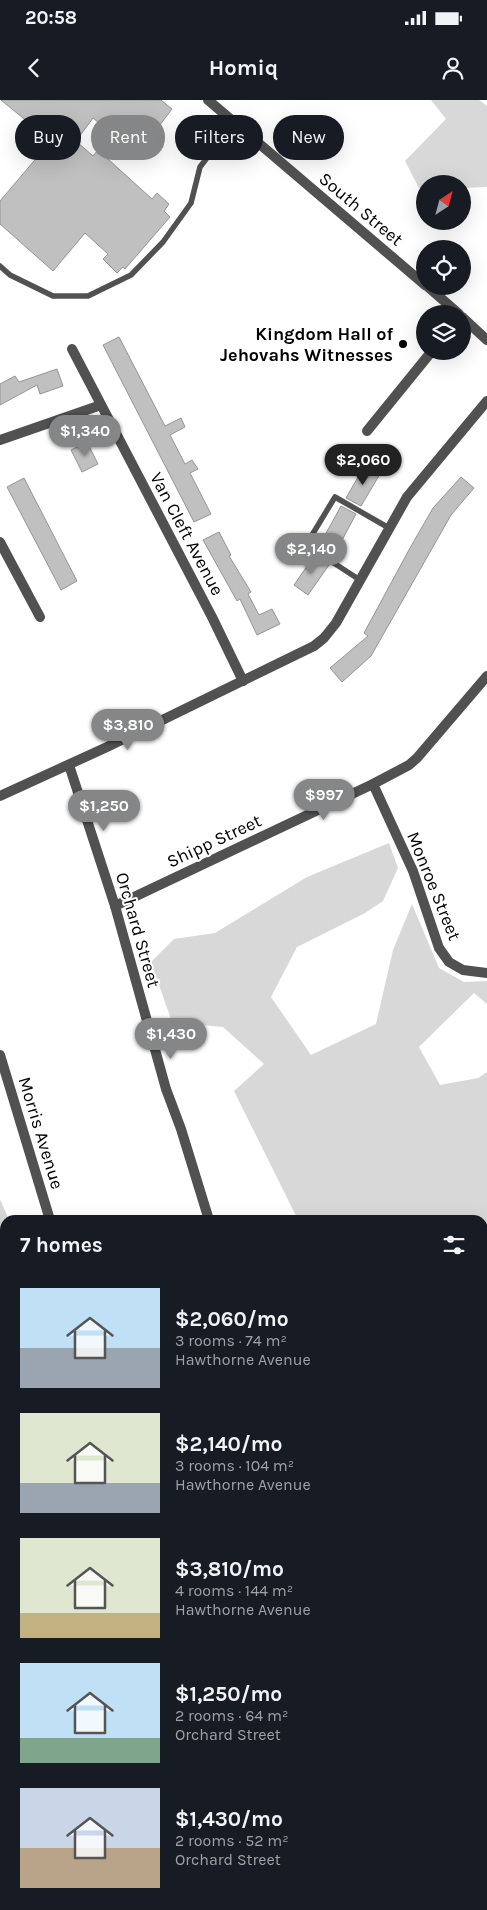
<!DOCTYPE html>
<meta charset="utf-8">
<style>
:root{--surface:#171b24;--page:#20242c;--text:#f1f3f6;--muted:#9ea1a6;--accent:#858687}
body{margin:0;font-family:Karla,sans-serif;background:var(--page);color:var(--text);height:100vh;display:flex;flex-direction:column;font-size:19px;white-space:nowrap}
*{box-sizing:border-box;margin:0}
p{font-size:16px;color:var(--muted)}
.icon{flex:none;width:28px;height:28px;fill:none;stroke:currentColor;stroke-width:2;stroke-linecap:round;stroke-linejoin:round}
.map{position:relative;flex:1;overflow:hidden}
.panel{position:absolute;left:0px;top:1115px;width:488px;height:695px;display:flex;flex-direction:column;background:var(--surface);border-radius:15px 15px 0 0;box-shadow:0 5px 20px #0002}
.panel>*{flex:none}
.banner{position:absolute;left:15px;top:15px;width:458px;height:45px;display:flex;gap:10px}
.needle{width:32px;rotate:36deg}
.tools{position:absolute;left:416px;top:75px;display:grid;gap:10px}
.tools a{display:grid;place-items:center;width:55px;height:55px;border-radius:50%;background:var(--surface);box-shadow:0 5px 20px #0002;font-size:25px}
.price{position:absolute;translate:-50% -42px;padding:0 11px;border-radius:18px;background:var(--accent);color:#fff;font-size:16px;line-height:32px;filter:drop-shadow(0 1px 2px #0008)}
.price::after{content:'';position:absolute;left:50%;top:30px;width:15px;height:11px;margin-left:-8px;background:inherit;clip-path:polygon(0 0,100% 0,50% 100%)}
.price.selected{background:#222;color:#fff}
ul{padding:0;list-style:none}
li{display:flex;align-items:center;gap:15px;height:125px;padding:0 20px}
li span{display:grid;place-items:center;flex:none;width:140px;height:100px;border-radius:0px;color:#555}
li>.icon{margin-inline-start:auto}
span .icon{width:60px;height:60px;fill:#fffc;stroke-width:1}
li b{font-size:21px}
h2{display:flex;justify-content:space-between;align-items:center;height:60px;padding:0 20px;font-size:21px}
.pill{padding:0 18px;border-radius:22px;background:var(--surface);box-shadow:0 5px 20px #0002;font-size:18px;line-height:45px}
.pill.selected{background:var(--accent);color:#fff}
.status{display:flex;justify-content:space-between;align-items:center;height:35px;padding:0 25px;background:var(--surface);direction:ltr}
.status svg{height:14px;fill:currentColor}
header{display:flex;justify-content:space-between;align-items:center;height:65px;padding:0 20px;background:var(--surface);font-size:22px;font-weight:700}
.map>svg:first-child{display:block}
.green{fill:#d8d8d8}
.building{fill:#c0c0c0;stroke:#959595}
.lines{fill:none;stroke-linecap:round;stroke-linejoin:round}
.service{stroke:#515151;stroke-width:5.5}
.minor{stroke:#515151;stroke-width:10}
.tertiary{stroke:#515151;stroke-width:10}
.poi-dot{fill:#000;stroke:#fff;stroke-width:2}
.labels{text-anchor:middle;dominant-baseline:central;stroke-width:4;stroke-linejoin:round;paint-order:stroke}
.street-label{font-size:18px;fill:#000;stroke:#fff}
.poi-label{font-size:18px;font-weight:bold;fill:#000;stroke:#fff;text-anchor:end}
</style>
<div class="status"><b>20:58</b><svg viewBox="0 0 49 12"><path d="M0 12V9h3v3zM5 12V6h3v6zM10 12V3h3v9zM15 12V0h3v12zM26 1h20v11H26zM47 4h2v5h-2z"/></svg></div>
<header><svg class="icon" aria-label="back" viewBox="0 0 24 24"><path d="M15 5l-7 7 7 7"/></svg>Homiq<svg class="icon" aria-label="person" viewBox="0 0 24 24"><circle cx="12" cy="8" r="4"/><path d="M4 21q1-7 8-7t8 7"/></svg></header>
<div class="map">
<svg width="487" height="1810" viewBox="0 0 487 1810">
<rect width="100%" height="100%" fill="#fff"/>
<g class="green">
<path d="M 431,0 L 479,0 L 487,6 L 487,87 L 463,88 L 462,84 L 425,84 L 425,87 L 419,88 L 405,61 L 446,19 Z"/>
<path d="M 389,743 L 398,768 L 383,801 L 365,813 L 297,847 L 271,897 L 311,955 L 376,924 L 393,850 L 412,804 L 439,868 L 464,882 L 487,881 L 487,904 L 474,893 L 419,947 L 440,985 L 478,978 L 487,972 L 487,1711 L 483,1718 L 482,1120 L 298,1120 L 234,991 L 264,964 L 223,927 L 172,922 L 151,862 L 174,839 L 215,833 L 307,777 Z"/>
<path d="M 0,1099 L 9,1120 L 5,1120 L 5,1294 L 0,1295 Z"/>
<path d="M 316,1805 L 428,1805 L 425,1810 L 311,1810 Z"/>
</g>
<g class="building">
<path d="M 1,0 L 161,0 L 172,9 L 150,38 L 146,33 L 139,43 L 133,39 L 127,47 L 93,18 L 76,41 L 93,56 L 98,50 L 152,99 L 157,93 L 169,104 L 164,111 L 170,117 L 125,169 L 123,167 L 117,173 L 103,159 L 108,154 L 85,133 L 53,171 L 0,124 L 0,101 L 51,41 Z"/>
<path d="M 119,237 L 165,326 L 181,318 L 185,327 L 170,335 L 185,364 L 192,360 L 198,369 L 190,373 L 211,414 L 194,422 L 103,245 Z"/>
<path d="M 57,269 L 63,286 L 40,294 L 37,285 L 0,305 L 0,284 L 15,276 L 19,282 Z"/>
<path d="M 87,342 L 98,364 L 82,372 L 71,350 Z"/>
<path d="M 365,365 L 380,374 L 361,406 L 346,398 Z"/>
<path d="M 461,377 L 474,388 L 451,415 L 371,556 L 342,582 L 330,568 L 368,536 L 364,533 L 410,448 L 433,408 Z"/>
<path d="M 24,378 L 77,481 L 61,490 L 7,387 Z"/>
<path d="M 341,406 L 356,414 L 333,457 L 319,448 L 319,446 Z"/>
<path d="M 219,432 L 231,455 L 229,456 L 251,492 L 248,494 L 259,515 L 272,509 L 280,524 L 257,535 L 240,499 L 237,501 L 203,440 Z"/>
<path d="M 314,456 L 329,465 L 308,495 L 294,485 Z"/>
</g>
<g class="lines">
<g class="service">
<path d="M 0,166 L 10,175 L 53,196 L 88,196 L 131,175 L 163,142 L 191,103 L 200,67 L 234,22"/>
<path d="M 360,480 L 306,445 L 335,397 L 389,428"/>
</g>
<g class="minor">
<path d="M 72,249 L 212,517 L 243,581"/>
<path d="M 367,331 L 432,251"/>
<path d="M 0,340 L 101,305"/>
<path d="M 0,442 L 40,517"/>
<path d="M 69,665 L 115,806 L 166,989 L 181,1029 L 209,1120"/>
<path d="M 373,684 L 413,771 L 439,848 L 449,862 L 463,870 L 487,873"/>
<path d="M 0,696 L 107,647 L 314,546 L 324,538 L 336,523 L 407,397 L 487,301"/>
<path d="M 115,806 L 373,684 L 409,665 L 417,658 L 487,576"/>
<path d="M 0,955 L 50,1120"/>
<path d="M 0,1395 L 5,1394"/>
<path d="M 482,1549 L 487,1557"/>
<path d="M 0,1550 L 5,1549"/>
<path d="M 91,1805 L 96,1810"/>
</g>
<g class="tertiary">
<path d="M 208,0 L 425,185"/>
<path d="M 427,186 L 459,214"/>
<path d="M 462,217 L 487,240"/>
</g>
</g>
<circle class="poi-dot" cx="403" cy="244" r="5"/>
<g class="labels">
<g class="street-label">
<text transform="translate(361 109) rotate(40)">South Street</text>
<text transform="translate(187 434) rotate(62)">Van Cleft Avenue</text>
<text transform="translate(214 741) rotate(-25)">Shipp Street</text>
<text transform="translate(434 786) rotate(68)">Monroe Street</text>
<text transform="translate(138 830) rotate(74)">Orchard Street</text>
<text transform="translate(41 1033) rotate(73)">Morris Avenue</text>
</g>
<g class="poi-label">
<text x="393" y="234">Kingdom Hall of<tspan x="393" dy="21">Jehovahs Witnesses</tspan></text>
</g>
</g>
</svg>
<div class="tools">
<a><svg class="needle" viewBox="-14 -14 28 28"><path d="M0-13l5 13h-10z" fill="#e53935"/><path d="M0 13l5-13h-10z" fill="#9ea1a6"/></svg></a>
<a><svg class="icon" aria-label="locate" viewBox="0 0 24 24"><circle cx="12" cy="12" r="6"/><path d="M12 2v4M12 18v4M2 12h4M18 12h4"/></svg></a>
<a><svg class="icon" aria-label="layers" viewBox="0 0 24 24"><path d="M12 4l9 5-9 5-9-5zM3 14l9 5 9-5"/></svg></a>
</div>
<b class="price" style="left:85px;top:357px">$1,340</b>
<b class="price selected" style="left:363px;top:386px">$2,060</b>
<b class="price" style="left:311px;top:475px">$2,140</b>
<b class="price" style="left:128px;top:651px">$3,810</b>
<b class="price" style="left:324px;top:721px">$997</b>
<b class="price" style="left:104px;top:732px">$1,250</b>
<b class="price" style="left:171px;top:960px">$1,430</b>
<div class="banner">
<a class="pill">Buy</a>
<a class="pill selected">Rent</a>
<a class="pill">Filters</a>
<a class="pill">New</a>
</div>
<section class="panel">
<h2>7 homes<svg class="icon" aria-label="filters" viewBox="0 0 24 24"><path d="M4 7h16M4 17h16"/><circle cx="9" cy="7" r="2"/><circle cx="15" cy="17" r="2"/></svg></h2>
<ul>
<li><span style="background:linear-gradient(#bfe0f5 60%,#9aa5b1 0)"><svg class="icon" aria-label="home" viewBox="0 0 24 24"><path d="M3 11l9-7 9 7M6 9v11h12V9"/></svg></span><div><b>$2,060/mo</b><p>3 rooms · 74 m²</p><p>Hawthorne Avenue</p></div></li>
<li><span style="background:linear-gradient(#dfe7d0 70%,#9aa5b1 0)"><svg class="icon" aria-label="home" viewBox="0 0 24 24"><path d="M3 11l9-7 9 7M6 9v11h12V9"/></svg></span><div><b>$2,140/mo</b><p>3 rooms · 104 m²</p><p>Hawthorne Avenue</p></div></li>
<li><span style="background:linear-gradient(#dfe7d0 75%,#c2b280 0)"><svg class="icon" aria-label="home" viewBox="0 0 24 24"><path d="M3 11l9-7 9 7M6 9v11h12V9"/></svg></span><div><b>$3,810/mo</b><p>4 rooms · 144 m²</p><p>Hawthorne Avenue</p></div></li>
<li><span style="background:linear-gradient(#bfe0f5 75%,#7fa58c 0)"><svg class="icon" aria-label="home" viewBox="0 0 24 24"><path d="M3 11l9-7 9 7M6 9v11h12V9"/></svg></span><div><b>$1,250/mo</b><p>2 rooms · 64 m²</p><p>Orchard Street</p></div></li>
<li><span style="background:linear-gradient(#c9d6e8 60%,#b9a48a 0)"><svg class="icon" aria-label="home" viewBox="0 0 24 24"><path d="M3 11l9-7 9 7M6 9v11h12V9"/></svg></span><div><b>$1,430/mo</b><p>2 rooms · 52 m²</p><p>Orchard Street</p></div></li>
</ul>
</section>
</div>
